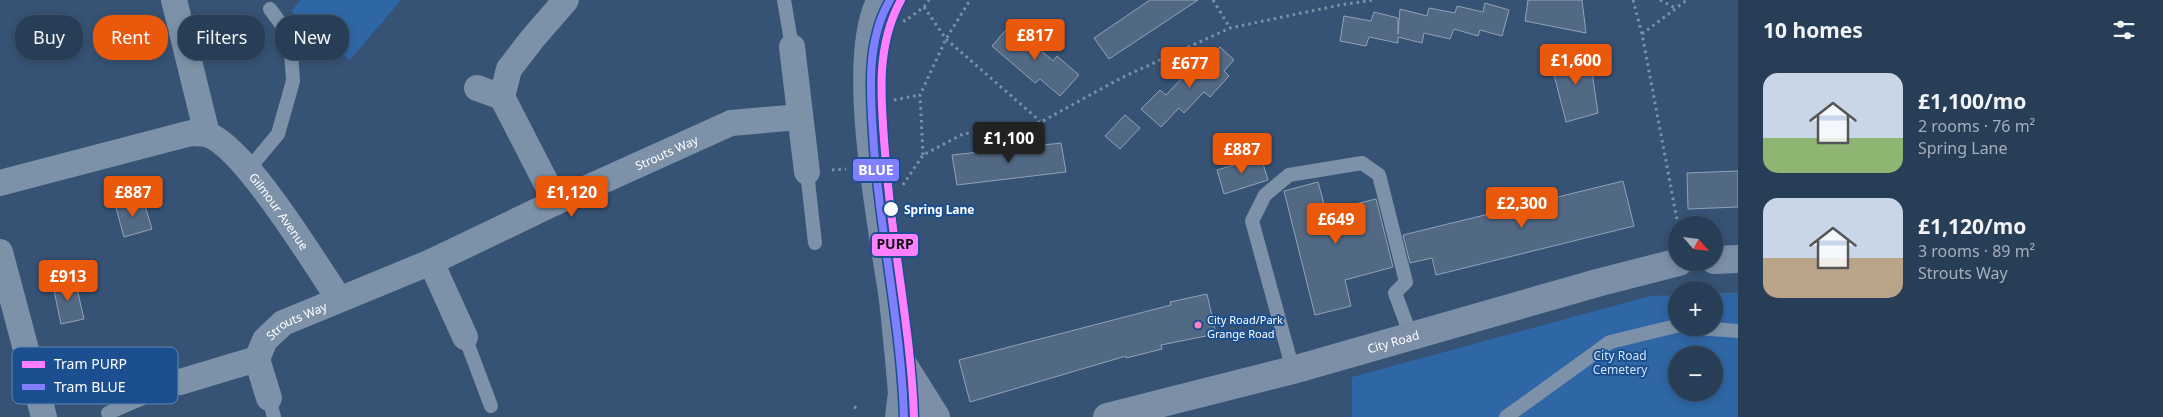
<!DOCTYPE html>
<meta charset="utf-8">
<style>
:root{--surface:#283e57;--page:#344961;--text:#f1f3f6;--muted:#a5aeba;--line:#44576d;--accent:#ea580c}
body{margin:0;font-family:"Noto Sans",sans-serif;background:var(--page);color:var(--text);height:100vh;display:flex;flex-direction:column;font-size:19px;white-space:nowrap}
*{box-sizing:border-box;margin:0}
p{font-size:16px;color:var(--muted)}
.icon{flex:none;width:28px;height:28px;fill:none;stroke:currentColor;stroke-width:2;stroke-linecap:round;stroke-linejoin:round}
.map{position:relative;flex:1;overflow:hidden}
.panel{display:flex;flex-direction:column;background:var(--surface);width:425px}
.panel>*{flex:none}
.top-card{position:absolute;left:15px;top:15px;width:475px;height:45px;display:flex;gap:10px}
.needle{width:32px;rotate:118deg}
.tools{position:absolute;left:1668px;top:216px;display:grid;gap:10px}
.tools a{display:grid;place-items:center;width:55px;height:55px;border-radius:50%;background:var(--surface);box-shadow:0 2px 8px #0003,0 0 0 1px var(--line);font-size:25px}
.price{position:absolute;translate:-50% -42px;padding:0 11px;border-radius:5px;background:var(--accent);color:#fff;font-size:16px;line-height:32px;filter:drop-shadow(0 1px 2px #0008)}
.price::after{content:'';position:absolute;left:50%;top:30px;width:15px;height:11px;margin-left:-8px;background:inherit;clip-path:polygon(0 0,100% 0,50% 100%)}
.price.active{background:#222;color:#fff}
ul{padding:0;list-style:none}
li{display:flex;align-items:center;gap:15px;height:125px;padding:0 25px}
li span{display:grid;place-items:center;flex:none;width:140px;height:100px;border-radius:15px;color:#555}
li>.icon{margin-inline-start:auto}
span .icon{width:60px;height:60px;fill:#fffc;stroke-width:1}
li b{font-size:21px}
h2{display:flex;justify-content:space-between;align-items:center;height:60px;padding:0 25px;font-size:21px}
.pill{padding:0 18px;border-radius:20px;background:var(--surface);box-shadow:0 2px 8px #0003,0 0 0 1px var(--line);font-size:18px;line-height:45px}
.pill.active{background:var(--accent);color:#fff}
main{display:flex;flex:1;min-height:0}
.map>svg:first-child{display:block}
.green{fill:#2f66a5;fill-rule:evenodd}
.building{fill:#526984;stroke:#92a2b6}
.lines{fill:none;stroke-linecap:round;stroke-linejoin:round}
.path{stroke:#7d92a8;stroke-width:3;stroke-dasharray:2.5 4;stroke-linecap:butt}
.lane{stroke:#7d92a8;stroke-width:14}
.street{stroke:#7d92a8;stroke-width:26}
.secondary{stroke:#798da4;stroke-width:28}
.primary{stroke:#7d8ea7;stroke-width:28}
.tram-1-casing{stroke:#1b4f8f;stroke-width:11}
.tram-2-casing{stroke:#1b4f8f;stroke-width:11}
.tram-1{stroke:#ff80ff;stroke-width:8}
.tram-2{stroke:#8080ff;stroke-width:8}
.stop-dot{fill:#fff;stroke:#1b4f8f;stroke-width:2}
.bus-dot{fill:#ff80c5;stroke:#1b4f8f;stroke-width:2}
.labels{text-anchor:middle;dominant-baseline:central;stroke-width:4;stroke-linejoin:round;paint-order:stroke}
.bus-label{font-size:11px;fill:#fff;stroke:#1b4f8f;text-anchor:start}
.street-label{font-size:12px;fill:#fff;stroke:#1b4f8f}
.stop-label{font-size:12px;font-weight:bold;fill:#fff;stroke:#1b4f8f;text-anchor:start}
.park-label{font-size:12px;fill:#cfe3fa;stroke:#1b4f8f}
.key{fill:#1b4f8f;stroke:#5f84b1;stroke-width:1}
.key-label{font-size:14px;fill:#fff}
.line-badge{stroke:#1b4f8f;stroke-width:2}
.badge-label{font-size:14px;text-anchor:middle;font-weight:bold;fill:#fff}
.pale-badge-label{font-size:14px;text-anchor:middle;font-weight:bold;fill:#111}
</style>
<main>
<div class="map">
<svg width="1738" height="417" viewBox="0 0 1738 417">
<rect width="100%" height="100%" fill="#365274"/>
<g class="green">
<path d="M 301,0 L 401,0 L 350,60 L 291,11 Z"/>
<path d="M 1714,293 L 1738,293 L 1738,417 L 1352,417 L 1352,377 L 1650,296 L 1676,295 L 1676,328 L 1714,328 ZM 1676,355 L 1714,355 L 1714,392 L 1676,392 Z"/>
</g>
<g class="building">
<path d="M 1150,0 L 1198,0 L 1109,59 L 1094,38 Z"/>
<path d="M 1528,0 L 1582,0 L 1586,33 L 1525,21 Z"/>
<path d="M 1485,3 L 1509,10 L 1502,36 L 1480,30 L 1478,36 L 1454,29 L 1450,39 L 1424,33 L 1422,43 L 1398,37 L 1398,43 L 1369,37 L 1366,46 L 1340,41 L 1344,16 L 1371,21 L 1374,12 L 1398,18 L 1398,34 L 1400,9 L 1427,16 L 1429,8 L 1455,13 L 1457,6 L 1483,12 Z"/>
<path d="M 1011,24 L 1053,61 L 1057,56 L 1079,75 L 1060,96 L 1040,79 L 1035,83 L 992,46 Z"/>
<path d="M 1220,47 L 1234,60 L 1224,71 L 1229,76 L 1210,97 L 1204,92 L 1184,113 L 1179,108 L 1161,127 L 1141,109 L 1160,90 L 1166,95 L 1186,74 L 1190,78 Z"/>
<path d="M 1589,51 L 1598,113 L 1566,122 L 1551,63 Z"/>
<path d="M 1125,115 L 1140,128 L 1120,149 L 1105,136 Z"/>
<path d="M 1061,143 L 1066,172 L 957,185 L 952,155 Z"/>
<path d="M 1261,157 L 1268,180 L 1224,194 L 1217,170 Z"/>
<path d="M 1738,171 L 1738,207 L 1688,209 L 1687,173 Z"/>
<path d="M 1623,181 L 1634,226 L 1436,275 L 1432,258 L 1410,263 L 1403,235 Z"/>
<path d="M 1318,182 L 1326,211 L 1376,199 L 1393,267 L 1345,280 L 1351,306 L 1315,315 L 1284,191 Z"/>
<path d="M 136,199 L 139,208 L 145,206 L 152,229 L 124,237 L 115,204 Z"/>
<path d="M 75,280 L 84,319 L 61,324 L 53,286 Z"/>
<path d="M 1207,294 L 1216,334 L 1161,345 L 1162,349 L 1126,358 L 1126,356 L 970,402 L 959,360 L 1171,305 L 1170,302 Z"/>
</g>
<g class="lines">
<g class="path">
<path d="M 1213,0 L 1230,28"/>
<path d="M 1633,0 L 1642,34 L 1678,225"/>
<path d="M 1660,0 L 1677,9"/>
<path d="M 924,7 L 946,39 L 1040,121"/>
<path d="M 903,20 L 905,21 L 924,7 L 929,0"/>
<path d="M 1642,34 L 1687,0"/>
<path d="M 894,100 L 920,95"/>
<path d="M 923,155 L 920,95 L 946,39 L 970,0"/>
<path d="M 832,170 L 846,169"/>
<path d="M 903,185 L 923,155 L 963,134 L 1041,122 L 1121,78 L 1230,28 L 1340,5 L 1374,0"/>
<path d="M 1689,289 L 1708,287"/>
<path d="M 854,407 L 859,409"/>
</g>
<g class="lane">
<path d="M 784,0 L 792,47"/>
<path d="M 248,170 L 278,134 L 293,81 L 290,36 L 270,9"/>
<path d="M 807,172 L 815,243"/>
<path d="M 1698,328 L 1738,331"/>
<path d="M 465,337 L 491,406"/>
<path d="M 1293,370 L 1252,221 L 1265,195 L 1289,175 L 1362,163 L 1379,175 L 1406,282 L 1395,293 L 1411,336"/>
<path d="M 269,398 L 274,417"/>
<path d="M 108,413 L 180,382"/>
<path d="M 1506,417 L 1610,342 L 1676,326"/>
</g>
<g class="street">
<path d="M 174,0 L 207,134"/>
<path d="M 792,47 L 807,172"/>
<path d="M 477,88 L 502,97"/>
<path id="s1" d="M 0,183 L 191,133 C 196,134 202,133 206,134 C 243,144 316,265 339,299"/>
<path d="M 556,202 L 502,97 L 509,69 L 533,38 L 566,0"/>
<path d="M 0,252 L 44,417"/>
<path d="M 431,262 L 465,337"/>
<path d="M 180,382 L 257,359"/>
<path id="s2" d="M 269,398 L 257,359 L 265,340 L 283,323 L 431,262 L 556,202 L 731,123 L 800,117"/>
</g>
<path class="secondary" d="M 881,0 C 849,55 881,221 891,286 C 895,310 896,334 899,358 L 902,393 L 899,417"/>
<g class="primary">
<path d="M 1714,260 L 1738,259"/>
<path d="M 899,358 L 936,417"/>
<path id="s3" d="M 1107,417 L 1293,370 L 1597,283 L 1679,262"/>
</g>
<defs>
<path id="tram-1" d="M 901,0 C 875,47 881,101 885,152 C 891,241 911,328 914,417"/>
<path id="tram-2" d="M 890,0 C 864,44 871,100 874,149 C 881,238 901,327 904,417"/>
</defs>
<use href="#tram-1" class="tram-1-casing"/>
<use href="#tram-2" class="tram-2-casing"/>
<use href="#tram-1" class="tram-1"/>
<use href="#tram-2" class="tram-2"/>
</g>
<circle class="stop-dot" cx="891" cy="209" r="8"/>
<circle class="bus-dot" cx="1198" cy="325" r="4.5"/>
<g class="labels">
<g class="bus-label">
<text x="1207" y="319">City Road/Park<tspan x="1207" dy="14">Grange Road</tspan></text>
</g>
<g class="street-label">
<text stroke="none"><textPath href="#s2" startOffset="506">Strouts Way</textPath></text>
<text stroke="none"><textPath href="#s1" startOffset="320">Gilmour Avenue</textPath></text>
<text stroke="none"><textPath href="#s2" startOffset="99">Strouts Way</textPath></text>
<text stroke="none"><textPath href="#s3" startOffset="296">City Road</textPath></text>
</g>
<g class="stop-label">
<text x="904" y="209">Spring Lane</text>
</g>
<g class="park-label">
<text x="1620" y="355">City Road<tspan x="1620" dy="14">Cemetery</tspan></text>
</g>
</g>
<rect x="12" y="347" width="166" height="57" rx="8" class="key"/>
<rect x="22" y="361" width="23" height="7" fill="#ff80ff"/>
<rect x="22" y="384" width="23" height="6" fill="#8080ff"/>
<g class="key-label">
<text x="54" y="369">Tram PURP</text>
<text x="54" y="392">Tram BLUE</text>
</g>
<g class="line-badge">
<rect x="852" y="158" width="48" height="24" rx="5" fill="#8080ff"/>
<rect x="871" y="233" width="48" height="24" rx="5" fill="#ff80ff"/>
</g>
<g class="badge-label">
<text x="876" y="175">BLUE</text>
</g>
<g class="pale-badge-label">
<text x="895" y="249">PURP</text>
</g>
</svg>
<div class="tools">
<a><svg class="needle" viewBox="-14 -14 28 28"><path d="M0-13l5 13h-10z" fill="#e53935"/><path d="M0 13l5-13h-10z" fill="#a5aeba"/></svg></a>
<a>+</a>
<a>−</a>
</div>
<b class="price" style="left:1035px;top:61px">£817</b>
<b class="price" style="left:1576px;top:86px">£1,600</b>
<b class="price" style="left:1190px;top:89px">£677</b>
<b class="price active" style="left:1009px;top:164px">£1,100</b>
<b class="price" style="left:1242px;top:175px">£887</b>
<b class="price" style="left:133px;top:218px">£887</b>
<b class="price" style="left:572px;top:218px">£1,120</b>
<b class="price" style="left:1522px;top:229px">£2,300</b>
<b class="price" style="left:1336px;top:245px">£649</b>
<b class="price" style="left:68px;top:302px">£913</b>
<div class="top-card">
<a class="pill">Buy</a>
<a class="pill active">Rent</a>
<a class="pill">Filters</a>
<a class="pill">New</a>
</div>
</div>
<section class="panel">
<h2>10 homes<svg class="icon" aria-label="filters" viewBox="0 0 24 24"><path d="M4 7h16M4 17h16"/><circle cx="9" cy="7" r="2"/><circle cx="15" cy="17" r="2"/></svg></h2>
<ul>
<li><span style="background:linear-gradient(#c9d6e8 65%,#8fb573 0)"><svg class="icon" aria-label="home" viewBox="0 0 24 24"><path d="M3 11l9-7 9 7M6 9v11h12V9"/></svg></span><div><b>£1,100/mo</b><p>2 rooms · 76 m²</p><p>Spring Lane</p></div></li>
<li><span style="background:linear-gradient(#c9d6e8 60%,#b9a48a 0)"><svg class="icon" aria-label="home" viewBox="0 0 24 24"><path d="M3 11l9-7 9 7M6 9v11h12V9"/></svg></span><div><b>£1,120/mo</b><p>3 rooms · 89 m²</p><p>Strouts Way</p></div></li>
</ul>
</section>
</main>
